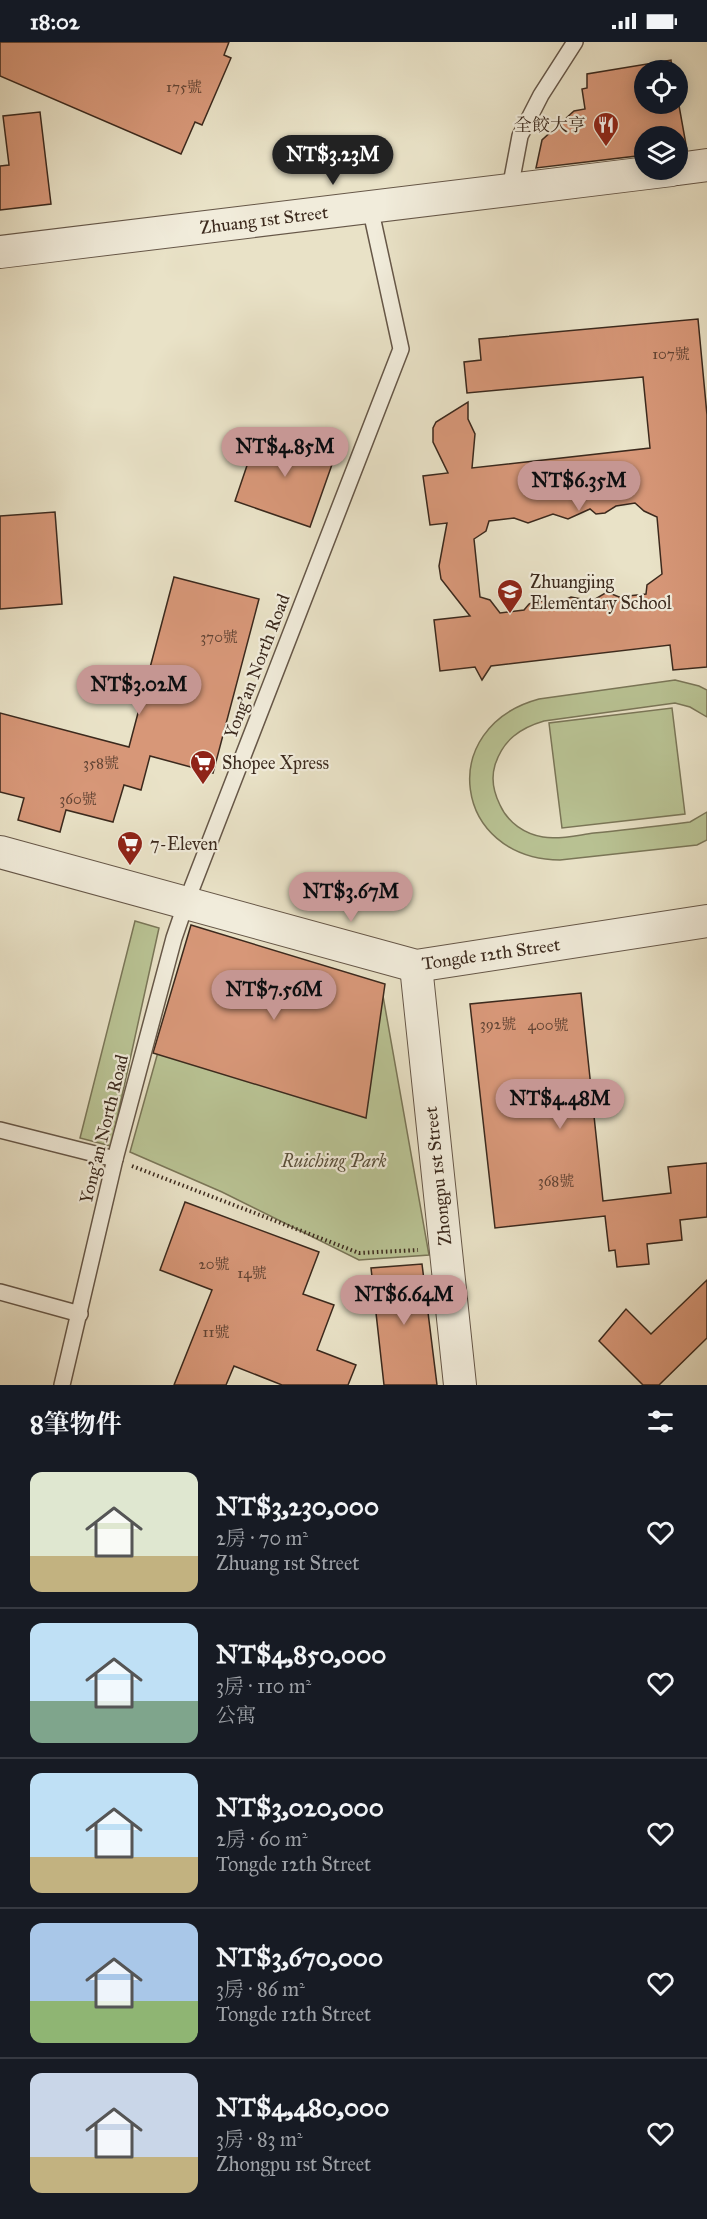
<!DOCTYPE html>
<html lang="zh-TW">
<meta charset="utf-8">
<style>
:root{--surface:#171b24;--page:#242831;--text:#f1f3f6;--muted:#9ea1a6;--line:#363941;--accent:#c59692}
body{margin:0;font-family:"IM FELL Great Primer","Noto Serif TC",serif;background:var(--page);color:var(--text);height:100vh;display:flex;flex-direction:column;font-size:22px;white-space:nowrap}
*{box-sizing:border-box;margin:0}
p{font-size:20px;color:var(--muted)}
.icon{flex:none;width:33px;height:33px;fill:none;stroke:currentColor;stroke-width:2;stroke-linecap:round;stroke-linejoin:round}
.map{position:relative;height:1343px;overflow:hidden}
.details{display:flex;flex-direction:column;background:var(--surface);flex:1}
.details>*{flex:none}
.buttons{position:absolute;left:634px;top:18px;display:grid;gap:12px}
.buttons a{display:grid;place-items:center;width:54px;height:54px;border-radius:50%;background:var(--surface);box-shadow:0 3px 15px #0003;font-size:30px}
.price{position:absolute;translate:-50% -51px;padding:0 14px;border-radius:21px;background:var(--accent);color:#111;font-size:20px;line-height:39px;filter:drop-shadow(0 2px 3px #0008)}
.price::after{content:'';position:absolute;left:50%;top:36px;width:18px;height:14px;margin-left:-9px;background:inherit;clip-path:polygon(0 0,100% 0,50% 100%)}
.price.current{background:#222;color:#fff}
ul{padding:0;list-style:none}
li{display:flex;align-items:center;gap:18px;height:150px;padding:0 30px}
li+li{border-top:2px solid var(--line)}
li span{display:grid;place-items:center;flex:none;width:168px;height:120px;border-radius:12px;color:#555}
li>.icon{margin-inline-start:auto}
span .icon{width:72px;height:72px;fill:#fffc;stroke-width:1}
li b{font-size:26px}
h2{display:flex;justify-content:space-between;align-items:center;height:72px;padding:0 30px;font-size:26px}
.status{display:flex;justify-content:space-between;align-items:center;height:42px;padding:0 30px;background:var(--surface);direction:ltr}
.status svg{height:16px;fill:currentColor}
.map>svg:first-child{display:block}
.green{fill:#b9c394;stroke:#7a7658;stroke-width:1.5}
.building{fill:#d79778;stroke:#3b291d;stroke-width:1.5;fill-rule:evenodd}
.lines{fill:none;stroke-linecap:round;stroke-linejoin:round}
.lane-casing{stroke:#665748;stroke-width:18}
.street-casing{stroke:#665748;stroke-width:34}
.path{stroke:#3b291d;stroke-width:4;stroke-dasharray:1.5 3;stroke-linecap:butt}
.lane{stroke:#f1ecdb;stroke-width:15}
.street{stroke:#f1ecdb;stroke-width:32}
.labels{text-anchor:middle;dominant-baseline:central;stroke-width:4.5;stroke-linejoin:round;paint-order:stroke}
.number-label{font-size:15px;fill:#624434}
.poi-label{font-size:18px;fill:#3b291d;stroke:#f1ecdb;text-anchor:start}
.street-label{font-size:18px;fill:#3b291d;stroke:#f1ecdb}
.park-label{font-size:18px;font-style:italic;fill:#5a503b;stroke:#f1ecdb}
</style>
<div class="status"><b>18:02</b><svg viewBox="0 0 49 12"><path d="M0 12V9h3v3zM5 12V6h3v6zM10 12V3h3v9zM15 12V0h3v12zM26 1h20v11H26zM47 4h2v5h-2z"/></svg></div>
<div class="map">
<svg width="707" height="1343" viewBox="0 0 707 1343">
<rect width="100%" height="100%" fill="#e9e2c7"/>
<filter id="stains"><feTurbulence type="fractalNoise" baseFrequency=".00333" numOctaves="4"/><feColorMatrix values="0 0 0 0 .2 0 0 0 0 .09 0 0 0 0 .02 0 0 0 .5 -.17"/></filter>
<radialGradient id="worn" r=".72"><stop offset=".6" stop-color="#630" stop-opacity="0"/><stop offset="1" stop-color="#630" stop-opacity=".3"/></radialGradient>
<g class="green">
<path d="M 675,638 L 699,644 L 707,648 L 707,675 L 690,665 L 675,661 L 544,679 C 520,686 503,698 495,723 C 491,736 494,751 500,763 C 508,781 525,792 543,795 C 559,798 578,793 594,791 C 626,788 658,784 690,780 L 707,770 L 707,798 L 697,803 L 560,818 C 453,817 435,685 539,657 Z"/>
<path d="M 672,666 L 685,772 L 562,786 L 549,681 Z"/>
<path d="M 135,879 L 159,886 L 111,1104 L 80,1096 Z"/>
<path d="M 383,954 L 429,1213 L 359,1218 L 222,1150 L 130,1110 L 165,985 Z"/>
</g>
<g class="building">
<path d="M 0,0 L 229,0 L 224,13 L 231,16 L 202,83 L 195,80 L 181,112 L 0,34 Z"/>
<path d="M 671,18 L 672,28 L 645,28 L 645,62 L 678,62 L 678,58 L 687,108 L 678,109 L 678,94 L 645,94 L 645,113 L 536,126 L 542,98 L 574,69 L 585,67 L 582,47 L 587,46 L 587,32 Z"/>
<path d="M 40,70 L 51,162 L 0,168 L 0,124 L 9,123 L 3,74 Z"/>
<path d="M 698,277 L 707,373 L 707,625 L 673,628 L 670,603 L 491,624 L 482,638 L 475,625 L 440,629 L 434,578 L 470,574 L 441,537 L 439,524 L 447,481 L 430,483 L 423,434 L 448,431 L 433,400 L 433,386 L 436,380 L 468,360 L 468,377 L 475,392 L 472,426 L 650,406 L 643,335 L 467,351 L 464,320 L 481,318 L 479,297 ZM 635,461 L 644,469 L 657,475 L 662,532 L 647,543 L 646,552 L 619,555 L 607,550 L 592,559 L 571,555 L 556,562 L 537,558 L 529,562 L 524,568 L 500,571 L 490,558 L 480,555 L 474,497 L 486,489 L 489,479 L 514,476 L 528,481 L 553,472 L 568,477 L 590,467 L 596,472 L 605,471 L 616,464 Z"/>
<path d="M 259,388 L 335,414 L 310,485 L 235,459 Z"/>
<path d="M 55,470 L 62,562 L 0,567 L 0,474 Z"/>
<path d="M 174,535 L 259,557 L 213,731 L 150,714 L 141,748 L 124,743 L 113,780 L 66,768 L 60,790 L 18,778 L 24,756 L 0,750 L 0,671 L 129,705 Z"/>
<path d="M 191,883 L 385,942 L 366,1076 L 153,1011 Z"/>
<path d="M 581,951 L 603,1159 L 671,1151 L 668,1125 L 707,1121 L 707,1175 L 680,1178 L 682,1198 L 647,1202 L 649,1222 L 617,1225 L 615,1208 L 609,1209 L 605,1174 L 495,1186 L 470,962 Z"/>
<path d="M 185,1160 L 319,1210 L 303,1252 L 334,1263 L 317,1308 L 356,1323 L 348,1343 L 282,1343 L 234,1324 L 226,1343 L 174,1343 L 212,1248 L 160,1228 Z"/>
<path d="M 422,1222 L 437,1343 L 384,1343 L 371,1226 Z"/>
<path d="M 707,1238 L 707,1296 L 659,1343 L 643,1343 L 599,1299 L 626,1267 L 651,1292 Z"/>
</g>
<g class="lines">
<defs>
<g id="lane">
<path d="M 510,147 L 520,94 L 541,53 L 575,0"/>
<path d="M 0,1088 L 115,1117"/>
<path d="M 0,1250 L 80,1272"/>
<path d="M 62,1343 L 115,1117 L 174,896 L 186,861 L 401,307 L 370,165"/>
</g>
<g id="street">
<path d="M 678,127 L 707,123"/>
<path d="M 0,210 L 672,128"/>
<path d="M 0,810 L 416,924 L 707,879"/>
<path d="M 416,924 L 460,1343"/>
</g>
</defs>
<use href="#lane" class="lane-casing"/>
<use href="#street" class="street-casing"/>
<path class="path" d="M 132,1124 L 359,1211 L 418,1208"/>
<use href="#lane" class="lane"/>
<use href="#street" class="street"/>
</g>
<defs>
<symbol id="restaurant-pin" viewBox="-11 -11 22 30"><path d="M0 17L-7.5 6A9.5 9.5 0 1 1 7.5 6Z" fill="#8f2418" stroke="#f1ecdb"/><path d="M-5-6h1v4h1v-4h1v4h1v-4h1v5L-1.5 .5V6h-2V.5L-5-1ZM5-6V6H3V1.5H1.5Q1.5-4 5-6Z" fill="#fff"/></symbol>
<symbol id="school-pin" viewBox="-11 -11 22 30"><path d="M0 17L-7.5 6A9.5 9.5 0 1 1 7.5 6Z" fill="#8f2418" stroke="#f1ecdb"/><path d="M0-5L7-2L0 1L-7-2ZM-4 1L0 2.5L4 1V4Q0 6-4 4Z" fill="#fff"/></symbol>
<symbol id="supermarket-pin" viewBox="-11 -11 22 30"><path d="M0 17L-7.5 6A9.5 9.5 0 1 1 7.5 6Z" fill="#8f2418" stroke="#f1ecdb"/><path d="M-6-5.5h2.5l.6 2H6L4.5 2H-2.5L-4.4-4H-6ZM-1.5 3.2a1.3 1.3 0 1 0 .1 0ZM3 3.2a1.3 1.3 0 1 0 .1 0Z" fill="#fff"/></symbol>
</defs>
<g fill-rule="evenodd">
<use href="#restaurant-pin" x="591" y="68" width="30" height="40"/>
<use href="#school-pin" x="495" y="535" width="30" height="40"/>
<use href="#supermarket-pin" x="188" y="706" width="30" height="40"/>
<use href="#supermarket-pin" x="115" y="787" width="30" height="40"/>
</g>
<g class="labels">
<g class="number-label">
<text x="184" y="45">175號</text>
<text x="671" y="312">107號</text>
<text x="219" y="595">370號</text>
<text x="101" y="721">358號</text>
<text x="78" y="757">360號</text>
<text x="498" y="982">392號</text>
<text x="548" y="983">400號</text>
<text x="556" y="1139">368號</text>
<text x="214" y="1222">20號</text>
<text x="252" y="1231">14號</text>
<text x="216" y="1290">11號</text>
</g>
<g class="poi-label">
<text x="586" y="83" text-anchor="end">全餃大亨</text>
<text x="530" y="540">Zhuangjing<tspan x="530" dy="21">Elementary School</tspan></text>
<text x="222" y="721">Shopee Xpress</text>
<text x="150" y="802">7-Eleven</text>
</g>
<g class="street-label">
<text transform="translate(264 178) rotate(-7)">Zhuang 1st Street</text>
<text transform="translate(257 624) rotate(-69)">Yong'an North Road</text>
<text transform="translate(491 912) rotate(-8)">Tongde 12th Street</text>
<text transform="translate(104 1087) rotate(-76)">Yong'an North Road</text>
<text transform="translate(438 1134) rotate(-96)">Zhongpu 1st Street</text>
</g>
<g class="park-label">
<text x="334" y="1119">Ruiching Park</text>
</g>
</g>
<rect width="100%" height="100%" filter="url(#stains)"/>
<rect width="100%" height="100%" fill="url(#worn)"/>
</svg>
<div class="buttons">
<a><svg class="icon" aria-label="locate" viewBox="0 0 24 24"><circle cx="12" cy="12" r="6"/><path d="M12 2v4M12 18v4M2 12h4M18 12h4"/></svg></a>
<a><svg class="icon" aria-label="layers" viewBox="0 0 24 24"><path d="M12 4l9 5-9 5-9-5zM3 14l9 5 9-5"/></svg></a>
</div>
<b class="price current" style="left:333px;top:144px">NT$3.23M</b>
<b class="price" style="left:285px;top:436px">NT$4.85M</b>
<b class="price" style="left:579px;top:470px">NT$6.35M</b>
<b class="price" style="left:139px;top:674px">NT$3.02M</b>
<b class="price" style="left:351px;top:881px">NT$3.67M</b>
<b class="price" style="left:274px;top:979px">NT$7.56M</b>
<b class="price" style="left:560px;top:1088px">NT$4.48M</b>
<b class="price" style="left:404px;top:1284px">NT$6.64M</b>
</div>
<section class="details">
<h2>8筆物件<svg class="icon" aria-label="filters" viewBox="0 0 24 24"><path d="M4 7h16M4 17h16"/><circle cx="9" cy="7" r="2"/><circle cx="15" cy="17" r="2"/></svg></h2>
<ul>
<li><span style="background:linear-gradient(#dfe7d0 70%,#c2b280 0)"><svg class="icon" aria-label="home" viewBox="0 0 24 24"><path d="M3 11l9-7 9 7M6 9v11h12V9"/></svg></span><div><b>NT$3,230,000</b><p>2房 · 70 m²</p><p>Zhuang 1st Street</p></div><svg class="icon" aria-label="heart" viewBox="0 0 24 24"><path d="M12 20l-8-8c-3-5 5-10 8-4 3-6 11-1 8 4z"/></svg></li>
<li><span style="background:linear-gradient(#bfe0f5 65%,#7fa58c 0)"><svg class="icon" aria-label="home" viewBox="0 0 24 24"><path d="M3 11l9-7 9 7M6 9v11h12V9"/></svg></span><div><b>NT$4,850,000</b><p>3房 · 110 m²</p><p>公寓</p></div><svg class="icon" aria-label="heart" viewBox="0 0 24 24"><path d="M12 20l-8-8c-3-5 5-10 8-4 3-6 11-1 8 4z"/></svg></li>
<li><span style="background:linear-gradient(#bfe0f5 70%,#c2b280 0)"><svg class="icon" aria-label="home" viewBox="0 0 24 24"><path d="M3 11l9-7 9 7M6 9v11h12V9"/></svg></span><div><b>NT$3,020,000</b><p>2房 · 60 m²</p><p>Tongde 12th Street</p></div><svg class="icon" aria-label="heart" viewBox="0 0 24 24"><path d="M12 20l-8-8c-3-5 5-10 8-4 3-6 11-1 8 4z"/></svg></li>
<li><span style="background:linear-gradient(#a9c7e8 65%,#8fb573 0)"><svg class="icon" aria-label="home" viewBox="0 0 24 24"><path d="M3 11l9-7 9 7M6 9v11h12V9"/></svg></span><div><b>NT$3,670,000</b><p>3房 · 86 m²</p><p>Tongde 12th Street</p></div><svg class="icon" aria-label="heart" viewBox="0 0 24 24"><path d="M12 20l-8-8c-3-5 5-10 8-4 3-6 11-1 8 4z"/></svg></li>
<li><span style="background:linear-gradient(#c9d6e8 70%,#c2b280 0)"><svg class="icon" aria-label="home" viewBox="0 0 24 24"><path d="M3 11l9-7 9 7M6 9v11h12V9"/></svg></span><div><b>NT$4,480,000</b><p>3房 · 83 m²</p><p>Zhongpu 1st Street</p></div><svg class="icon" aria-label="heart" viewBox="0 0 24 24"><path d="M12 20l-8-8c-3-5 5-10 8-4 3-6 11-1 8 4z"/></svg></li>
</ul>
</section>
